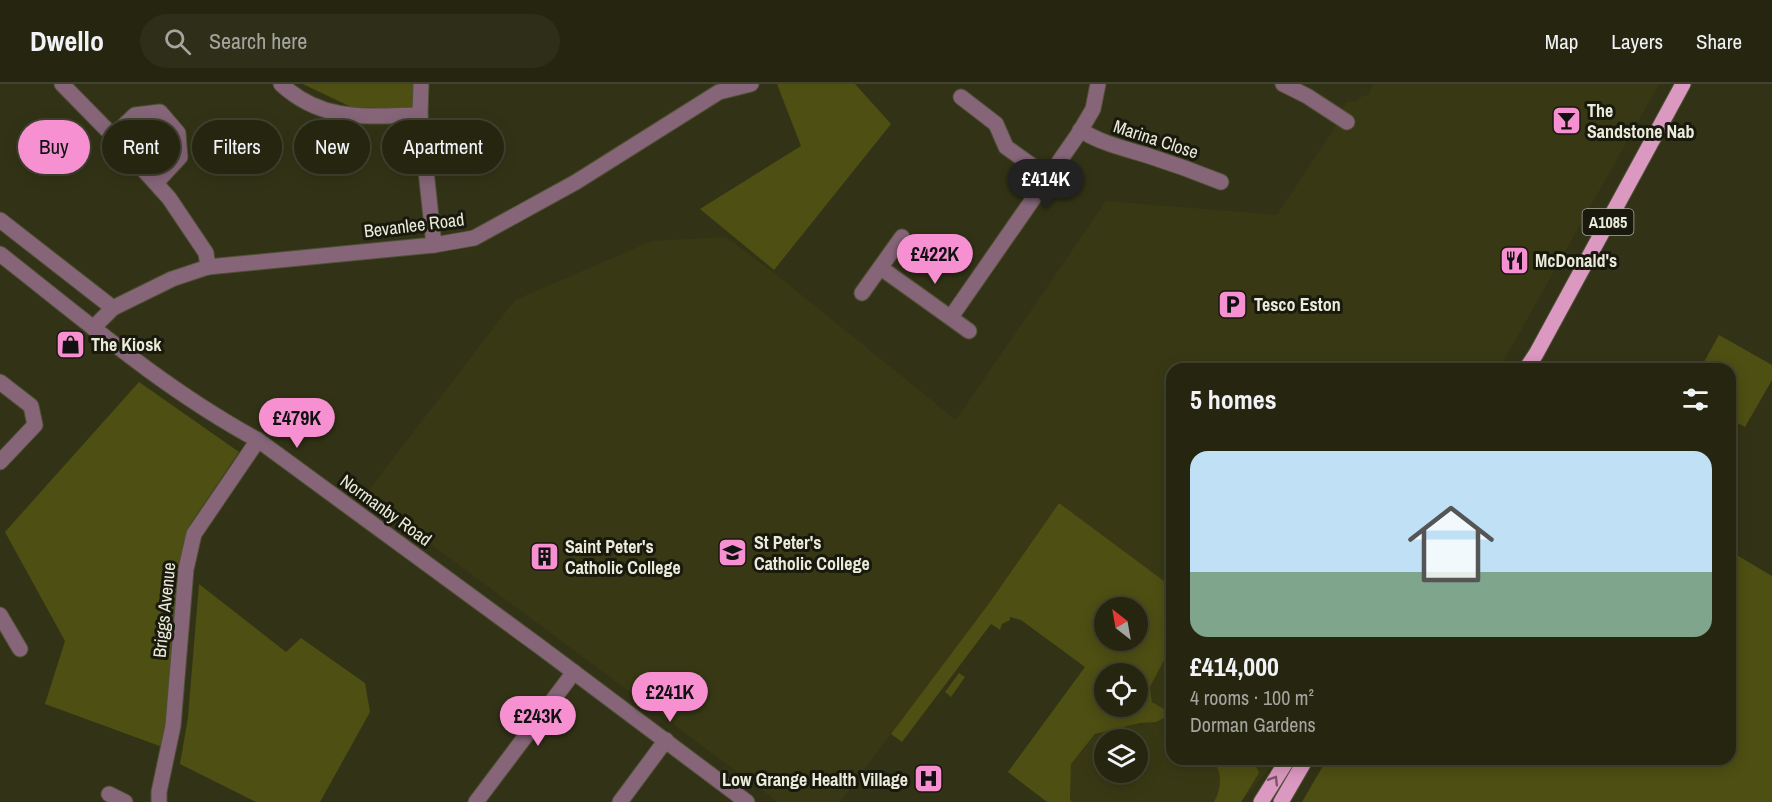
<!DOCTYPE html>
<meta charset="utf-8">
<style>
:root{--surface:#262610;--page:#2e2e19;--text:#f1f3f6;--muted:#a4a59f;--line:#424330;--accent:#f690d0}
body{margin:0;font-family:"Archivo Narrow",sans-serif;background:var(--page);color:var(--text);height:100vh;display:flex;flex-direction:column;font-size:22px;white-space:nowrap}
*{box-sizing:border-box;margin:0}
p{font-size:20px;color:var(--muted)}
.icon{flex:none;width:33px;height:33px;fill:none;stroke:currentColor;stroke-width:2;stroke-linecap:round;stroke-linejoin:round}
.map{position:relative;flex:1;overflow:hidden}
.drawer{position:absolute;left:1166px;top:279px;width:570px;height:402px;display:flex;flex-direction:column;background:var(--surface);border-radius:18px;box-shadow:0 3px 15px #0003,0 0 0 2px var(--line)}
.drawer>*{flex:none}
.banner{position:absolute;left:18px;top:36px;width:570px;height:54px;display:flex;gap:12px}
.needle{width:39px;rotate:329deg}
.fabs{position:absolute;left:1094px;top:513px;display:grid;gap:12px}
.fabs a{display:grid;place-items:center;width:54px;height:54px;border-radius:50%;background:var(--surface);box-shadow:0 3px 15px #0003,0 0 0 2px var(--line);font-size:30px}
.price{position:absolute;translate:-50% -51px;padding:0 14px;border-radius:21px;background:var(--accent);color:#111;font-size:20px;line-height:39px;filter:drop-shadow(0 2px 3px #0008)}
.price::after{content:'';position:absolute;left:50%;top:36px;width:18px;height:14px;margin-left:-9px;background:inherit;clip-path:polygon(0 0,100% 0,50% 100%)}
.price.on{background:#222;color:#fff}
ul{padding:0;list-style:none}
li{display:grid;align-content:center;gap:12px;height:318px;padding:0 24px}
li span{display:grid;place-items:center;height:186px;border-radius:18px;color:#555}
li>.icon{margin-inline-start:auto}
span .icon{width:108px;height:108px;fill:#fffc;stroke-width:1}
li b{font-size:26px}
h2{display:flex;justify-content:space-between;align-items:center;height:72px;padding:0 24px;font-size:26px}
.pill{padding:0 21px;border-radius:27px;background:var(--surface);box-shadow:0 3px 15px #0003,0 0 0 2px var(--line);font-size:21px;line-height:54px}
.pill.on{background:var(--accent);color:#111}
header{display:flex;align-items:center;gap:36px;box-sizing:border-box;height:84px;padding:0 30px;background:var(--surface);border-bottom:2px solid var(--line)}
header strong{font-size:28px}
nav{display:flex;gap:33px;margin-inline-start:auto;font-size:21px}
.search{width:420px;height:54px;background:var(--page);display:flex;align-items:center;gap:15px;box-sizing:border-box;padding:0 21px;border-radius:33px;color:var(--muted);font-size:22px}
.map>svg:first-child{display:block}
.built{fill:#383914;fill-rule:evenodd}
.green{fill:#4e4f13;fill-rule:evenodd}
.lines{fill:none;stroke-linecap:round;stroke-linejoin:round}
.minor-casing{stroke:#4f5035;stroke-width:17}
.major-casing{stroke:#4f5035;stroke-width:17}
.minor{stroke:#866579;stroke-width:15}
.major{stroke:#db98c0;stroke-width:15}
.oneway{stroke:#7a5866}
.labels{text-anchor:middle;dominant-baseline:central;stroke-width:6;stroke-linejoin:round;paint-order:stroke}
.shield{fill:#19190d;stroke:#abac9c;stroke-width:1.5}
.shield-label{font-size:16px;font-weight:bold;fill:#eaebda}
.poi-label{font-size:18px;font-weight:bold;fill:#eaebda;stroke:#19190d;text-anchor:start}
.street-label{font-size:18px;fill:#eaebda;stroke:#19190d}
</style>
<header>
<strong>Dwello</strong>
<div class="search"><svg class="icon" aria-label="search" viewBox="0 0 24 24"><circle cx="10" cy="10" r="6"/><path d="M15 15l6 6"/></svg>Search here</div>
<nav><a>Map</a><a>Layers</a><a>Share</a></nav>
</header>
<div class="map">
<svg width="1772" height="718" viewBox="0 0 1772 718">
<rect width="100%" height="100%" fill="#323316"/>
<g class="built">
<path d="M 1373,0 L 1659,0 L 1499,285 L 1172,285 L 1171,503 L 1059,419 L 990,518 L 840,718 L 778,718 L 365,411 L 515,216 L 652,157 L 726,153 L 774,189 L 956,336 L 1106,117 L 1277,131 L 1334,45 L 1346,18 L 1356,18 L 1363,11 L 1368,12 Z"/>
<path d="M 1171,563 L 1172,675 L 1278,675 L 1241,718 L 1072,718 L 1070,717 L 1071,680 L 1096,650 L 1140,639 L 1148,639 L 1169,629 L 1152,618 L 1150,603 ZM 1104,656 L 1137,656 L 1137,688 L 1104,688 Z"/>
</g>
<g class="green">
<path d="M 303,0 L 418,0 L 419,25 L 351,23 Z"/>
<path d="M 777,0 L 855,0 L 891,40 L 774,186 L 700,125 L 801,62 Z"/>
<path d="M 1719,251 L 1772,281 L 1772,296 L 1745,343 L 1730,335 L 1730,285 L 1700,285 Z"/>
<path d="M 139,298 L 239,368 L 191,439 L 180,489 L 165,664 L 45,620 L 65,557 L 5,448 Z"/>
<path d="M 1059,419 L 1172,503 L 1171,563 L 1150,603 L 1152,618 L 1169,628 L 1164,634 L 1156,638 L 1140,639 L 1095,650 L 1071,680 L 1070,716 L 1072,718 L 1047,718 L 1008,688 L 1085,583 L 1021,536 L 1010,533 L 1010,536 L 1002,540 L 1000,546 L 991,540 L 902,658 L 891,650 L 990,518 ZM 1104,524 L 1137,524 L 1137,556 L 1104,556 ZM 1104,590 L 1137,590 L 1137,622 L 1104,622 Z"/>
<path d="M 1730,467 L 1772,492 L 1772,718 L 1302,718 L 1327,675 L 1730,675 Z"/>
<path d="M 199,500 L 286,568 L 301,554 L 365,599 L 370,628 L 320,718 L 256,718 L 180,680 L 188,633 Z"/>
<path d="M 959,589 L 965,593 L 951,613 L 945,608 Z"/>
<path d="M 1211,675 L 1241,675 L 1255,680 L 1259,689 L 1241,718 L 1214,718 C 1222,704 1223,686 1211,675 Z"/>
</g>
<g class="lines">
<defs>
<g id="minor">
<path d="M 62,0 L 113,52 L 169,114 L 206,169 L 208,183"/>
<path d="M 281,0 C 323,39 368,32 420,31"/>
<path d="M 421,0 L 420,31 L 434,161"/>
<path d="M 1283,0 L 1307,12 L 1347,38"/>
<path d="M 961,13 L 996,40 L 1006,63 L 1048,93"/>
<path d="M 1080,46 C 1101,59 1122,64 1146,71 C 1171,79 1196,88 1221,98"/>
<path d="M 113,52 L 135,31 L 160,28 L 178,49 L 180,73 L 156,99"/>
<path d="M 0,136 L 113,224"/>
<path d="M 0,170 C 83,235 165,306 258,356 L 543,565 L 747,718"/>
<path d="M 881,184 L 969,247"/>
<path d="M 862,209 L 902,153"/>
<path d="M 951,233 L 1079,49 L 1093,25 L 1098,0"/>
<path d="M 93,244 L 113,224 L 172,195 L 208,183 L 434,161 L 474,154 L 576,98 L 719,8 L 751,0"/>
<path d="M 0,298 L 31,322 L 35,341 L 0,378"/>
<path d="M 0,531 L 20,565"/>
<path d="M 109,710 L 125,718"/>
<path d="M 159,718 L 159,708 L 173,642 L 186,485 L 194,450 L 258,356"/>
<path d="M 476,718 L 574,588"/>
<path d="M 620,718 L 666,656"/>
</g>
<g id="major">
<path d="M 1526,285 L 1536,270 L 1683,0"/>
<path d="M 1261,718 L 1288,675"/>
<path d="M 1281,718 L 1306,675"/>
</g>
</defs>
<use href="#minor" class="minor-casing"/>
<use href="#major" class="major-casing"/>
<use href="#minor" class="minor"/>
<use href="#major" class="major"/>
</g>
<defs><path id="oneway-chevron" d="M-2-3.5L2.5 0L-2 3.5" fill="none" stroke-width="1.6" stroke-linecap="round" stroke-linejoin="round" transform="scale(1.5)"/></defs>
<use class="oneway" href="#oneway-chevron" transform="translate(1274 696) rotate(-58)"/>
<defs>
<symbol id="bar-square" viewBox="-11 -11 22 22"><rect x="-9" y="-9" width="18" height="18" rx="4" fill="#f690d0" stroke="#19190d"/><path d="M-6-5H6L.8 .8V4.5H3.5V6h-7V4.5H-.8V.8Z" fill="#111"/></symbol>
<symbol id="restaurant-square" viewBox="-11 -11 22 22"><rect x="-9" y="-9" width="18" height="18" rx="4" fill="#f690d0" stroke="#19190d"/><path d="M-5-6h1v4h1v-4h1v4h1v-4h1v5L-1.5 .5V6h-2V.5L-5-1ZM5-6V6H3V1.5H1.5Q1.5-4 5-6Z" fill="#111"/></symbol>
<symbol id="parking-square" viewBox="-11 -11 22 22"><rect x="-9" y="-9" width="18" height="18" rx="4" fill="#f690d0" stroke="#19190d"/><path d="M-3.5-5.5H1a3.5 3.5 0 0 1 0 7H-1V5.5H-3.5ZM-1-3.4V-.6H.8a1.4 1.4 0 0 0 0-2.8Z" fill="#111"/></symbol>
<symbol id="shop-square" viewBox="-11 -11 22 22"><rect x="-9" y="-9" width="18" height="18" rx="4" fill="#f690d0" stroke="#19190d"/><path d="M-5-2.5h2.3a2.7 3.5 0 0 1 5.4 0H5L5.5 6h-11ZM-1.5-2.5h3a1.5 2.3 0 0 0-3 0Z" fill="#111"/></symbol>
<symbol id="school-square" viewBox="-11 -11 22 22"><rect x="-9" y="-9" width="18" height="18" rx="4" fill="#f690d0" stroke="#19190d"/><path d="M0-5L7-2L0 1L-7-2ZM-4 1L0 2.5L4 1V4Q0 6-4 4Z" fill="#111"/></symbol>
<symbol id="building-square" viewBox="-11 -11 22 22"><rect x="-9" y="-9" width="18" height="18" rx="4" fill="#f690d0" stroke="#19190d"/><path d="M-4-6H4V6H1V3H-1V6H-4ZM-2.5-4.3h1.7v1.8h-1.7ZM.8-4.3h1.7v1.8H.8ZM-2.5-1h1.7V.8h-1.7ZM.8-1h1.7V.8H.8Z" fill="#111"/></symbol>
<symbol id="hospital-square" viewBox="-11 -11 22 22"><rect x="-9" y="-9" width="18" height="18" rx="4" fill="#f690d0" stroke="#19190d"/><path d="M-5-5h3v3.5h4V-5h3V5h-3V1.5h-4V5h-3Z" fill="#111"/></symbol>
</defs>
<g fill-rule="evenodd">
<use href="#bar-square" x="1550" y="20" width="33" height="33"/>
<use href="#restaurant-square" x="1498" y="160" width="33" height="33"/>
<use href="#parking-square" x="1216" y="204" width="33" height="33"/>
<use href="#shop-square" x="54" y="244" width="33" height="33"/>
<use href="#school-square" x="716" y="452" width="33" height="33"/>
<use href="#building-square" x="528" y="456" width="33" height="33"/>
<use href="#hospital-square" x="912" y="678" width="33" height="33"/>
</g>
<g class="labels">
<rect class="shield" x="1582.5" y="125" width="51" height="26" rx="4.5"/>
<g class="shield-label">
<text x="1608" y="138">A1085</text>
</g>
<g class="poi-label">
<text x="1587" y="26">The<tspan x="1587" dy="21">Sandstone Nab</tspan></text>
<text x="1535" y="176">McDonald's</text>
<text x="1254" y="220">Tesco Eston</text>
<text x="91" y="260">The Kiosk</text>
<text x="754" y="458">St Peter's<tspan x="754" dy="21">Catholic College</tspan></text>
<text x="565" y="462">Saint Peter's<tspan x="565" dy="21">Catholic College</tspan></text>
<text x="908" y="695" text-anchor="end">Low Grange Health Village</text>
</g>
<g class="street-label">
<text transform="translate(1156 55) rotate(18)">Marina Close</text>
<text transform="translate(414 141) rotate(-7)">Bevanlee Road</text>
<text transform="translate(386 426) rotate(36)">Normanby Road</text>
<text transform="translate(164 526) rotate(-84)">Briggs Avenue</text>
</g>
</g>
</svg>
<div class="fabs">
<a><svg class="needle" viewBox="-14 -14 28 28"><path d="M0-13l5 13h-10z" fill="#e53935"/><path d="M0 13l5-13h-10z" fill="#a4a59f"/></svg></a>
<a><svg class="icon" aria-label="locate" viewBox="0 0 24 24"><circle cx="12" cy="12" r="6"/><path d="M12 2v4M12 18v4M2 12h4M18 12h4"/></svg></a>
<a><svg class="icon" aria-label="layers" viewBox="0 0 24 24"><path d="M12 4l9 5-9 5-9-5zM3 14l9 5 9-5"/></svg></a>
</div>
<b class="price on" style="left:1046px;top:126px">£414K</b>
<b class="price" style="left:935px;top:201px">£422K</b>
<b class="price" style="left:297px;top:365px">£479K</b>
<b class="price" style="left:670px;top:639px">£241K</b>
<b class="price" style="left:538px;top:663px">£243K</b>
<div class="banner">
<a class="pill on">Buy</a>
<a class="pill">Rent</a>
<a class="pill">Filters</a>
<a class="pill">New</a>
<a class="pill">Apartment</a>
</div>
<section class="drawer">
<h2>5 homes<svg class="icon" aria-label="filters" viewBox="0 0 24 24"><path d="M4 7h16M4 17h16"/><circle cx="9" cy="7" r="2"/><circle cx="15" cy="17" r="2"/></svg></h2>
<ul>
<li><span style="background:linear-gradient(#bfe0f5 65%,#7fa58c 0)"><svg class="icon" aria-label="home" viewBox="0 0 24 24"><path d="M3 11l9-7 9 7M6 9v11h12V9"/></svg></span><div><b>£414,000</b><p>4 rooms · 100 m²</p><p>Dorman Gardens</p></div></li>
</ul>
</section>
</div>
